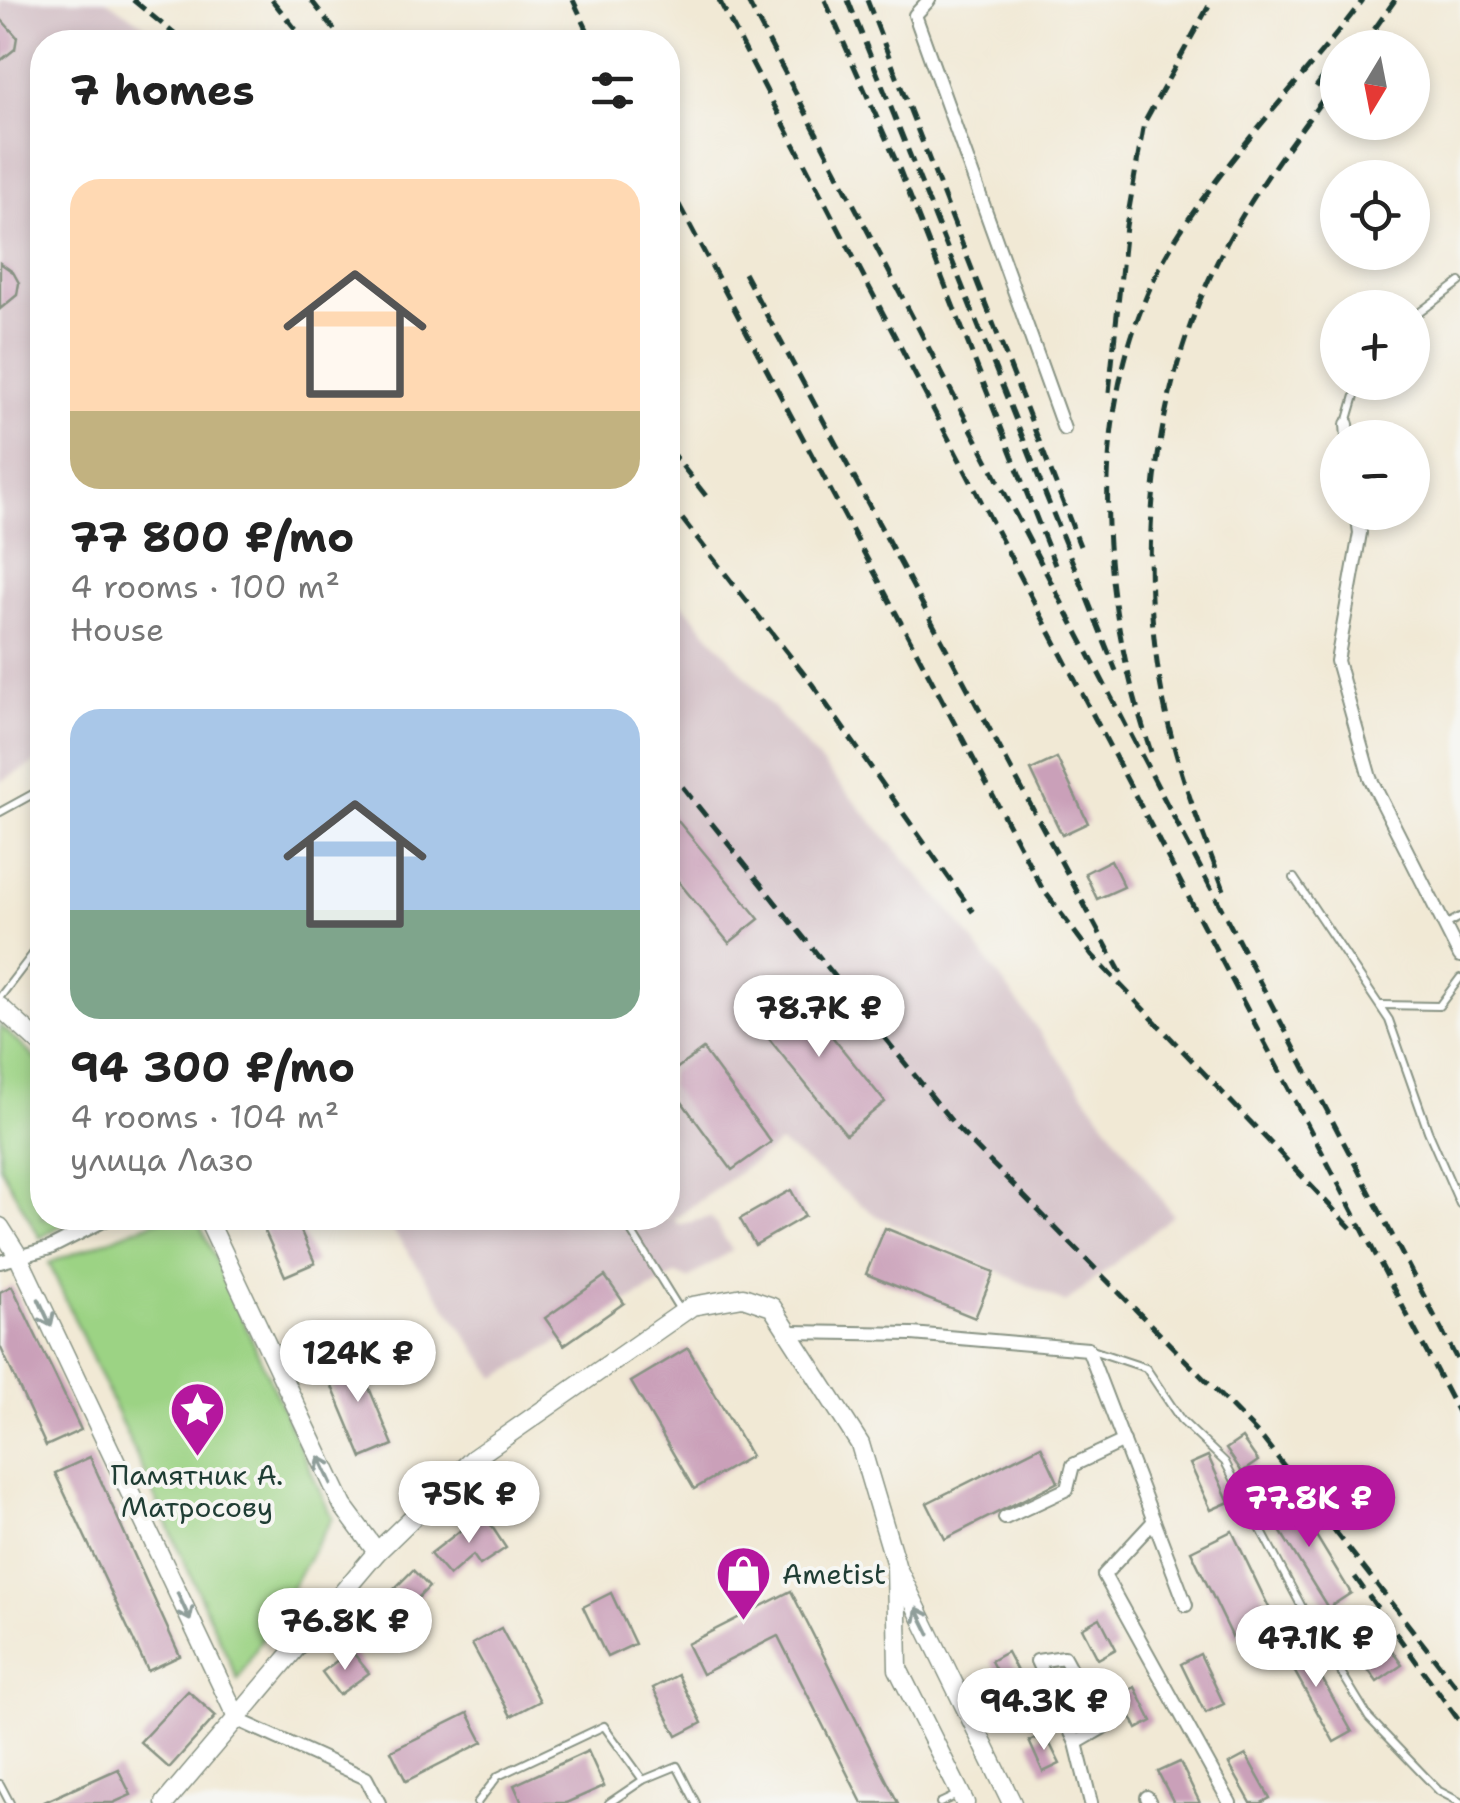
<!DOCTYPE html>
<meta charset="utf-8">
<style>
:root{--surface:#fff;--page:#f2f2f2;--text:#222;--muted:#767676;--accent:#b5179e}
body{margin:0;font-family:"Shantell Sans",sans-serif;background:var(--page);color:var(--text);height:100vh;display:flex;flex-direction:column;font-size:38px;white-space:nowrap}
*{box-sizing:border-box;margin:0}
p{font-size:32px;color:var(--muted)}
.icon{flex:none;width:55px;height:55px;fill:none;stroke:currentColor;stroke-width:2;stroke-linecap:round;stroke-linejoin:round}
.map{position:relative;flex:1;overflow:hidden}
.drawer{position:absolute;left:30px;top:30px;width:650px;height:1200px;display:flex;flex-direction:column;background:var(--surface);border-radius:40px;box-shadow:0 5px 15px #0003}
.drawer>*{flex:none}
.needle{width:65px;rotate:190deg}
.buttons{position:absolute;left:1320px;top:30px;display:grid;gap:20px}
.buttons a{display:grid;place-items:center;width:110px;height:110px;border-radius:50%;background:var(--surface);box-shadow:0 5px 15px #0003;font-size:50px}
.price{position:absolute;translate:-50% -85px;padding:0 22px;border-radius:35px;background:#fff;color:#222;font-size:32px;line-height:65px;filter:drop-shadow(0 2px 5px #0008)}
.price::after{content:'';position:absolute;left:50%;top:60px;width:30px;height:22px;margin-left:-15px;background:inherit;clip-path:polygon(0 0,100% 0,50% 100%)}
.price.active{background:var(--accent);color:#fff}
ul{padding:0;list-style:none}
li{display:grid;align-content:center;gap:20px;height:530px;padding:0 40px}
li span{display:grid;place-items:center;height:310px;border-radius:30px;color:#555}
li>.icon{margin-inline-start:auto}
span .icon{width:180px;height:180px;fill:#fffc;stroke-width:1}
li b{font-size:42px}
h2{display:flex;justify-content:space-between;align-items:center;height:120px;padding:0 40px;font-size:42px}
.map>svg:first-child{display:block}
.industrial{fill:#d2bec5}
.green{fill:#9cd384;stroke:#5e885c;stroke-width:2.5}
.building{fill:#caa0b9}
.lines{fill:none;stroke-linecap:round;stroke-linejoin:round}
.service-casing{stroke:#889384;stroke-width:10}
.minor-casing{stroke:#889384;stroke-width:16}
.tertiary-casing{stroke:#889384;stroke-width:21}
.service{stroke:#fff;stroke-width:6}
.minor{stroke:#fff;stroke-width:12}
.tertiary{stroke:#fff;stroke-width:18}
.rail{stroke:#1f3d34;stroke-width:5;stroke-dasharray:15 8;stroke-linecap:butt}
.oneway{stroke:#8f9e9a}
.labels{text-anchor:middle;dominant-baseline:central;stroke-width:8;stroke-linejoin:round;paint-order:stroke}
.poi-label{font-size:28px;fill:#1f3d34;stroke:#f6f6f2}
</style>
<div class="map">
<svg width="1460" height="1803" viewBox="0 0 1460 1803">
<rect width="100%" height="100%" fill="#f6f6f2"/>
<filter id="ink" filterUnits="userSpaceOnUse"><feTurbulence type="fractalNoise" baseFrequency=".01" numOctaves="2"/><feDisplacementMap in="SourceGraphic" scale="20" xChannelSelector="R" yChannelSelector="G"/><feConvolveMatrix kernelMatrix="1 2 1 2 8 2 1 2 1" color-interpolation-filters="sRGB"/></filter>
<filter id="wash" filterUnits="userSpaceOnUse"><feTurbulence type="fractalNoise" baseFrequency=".0048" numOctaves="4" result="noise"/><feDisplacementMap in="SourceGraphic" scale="40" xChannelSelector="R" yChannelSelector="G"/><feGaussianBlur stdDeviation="2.25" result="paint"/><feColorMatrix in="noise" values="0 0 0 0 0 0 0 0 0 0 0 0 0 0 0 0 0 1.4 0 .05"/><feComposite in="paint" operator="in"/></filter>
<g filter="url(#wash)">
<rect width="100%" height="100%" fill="#f1e9d5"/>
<g class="industrial">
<path d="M 0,0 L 106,0 L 171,42 L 42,42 L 42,759 L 0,782 Z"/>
<path d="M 668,587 L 957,919 L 1173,1215 L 1066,1303 L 875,1215 L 780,1143 L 674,1219 L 678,1225 L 711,1217 L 732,1250 L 688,1279 L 676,1274 L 496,1378 L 384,1218 L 668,1218 Z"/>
</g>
<g class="green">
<path d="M 0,1025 L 42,1065 L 42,1218 L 73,1218 L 40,1238 L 0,1166 Z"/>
<path d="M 164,1218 L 197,1218 L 332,1518 L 238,1680 L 49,1263 Z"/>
</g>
<g id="blocks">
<g class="building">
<path d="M 0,18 L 17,37 L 15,49 L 0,61 Z"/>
<path d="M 0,263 L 13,272 L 19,283 L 17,295 L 0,309 Z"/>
<path d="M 1057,758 L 1088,823 L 1062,835 L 1031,770 Z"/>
<path d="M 668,809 L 759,919 L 729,943 L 668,869 Z"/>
<path d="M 1111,860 L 1124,887 L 1097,899 L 1085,873 Z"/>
<path d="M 792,987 L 885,1102 L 846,1134 L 753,1019 Z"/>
<path d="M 703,1049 L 771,1142 L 732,1170 L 668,1083 L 668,1075 Z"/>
<path d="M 791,1190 L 805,1216 L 755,1245 L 740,1219 Z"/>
<path d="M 259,1218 L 295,1218 L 315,1263 L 285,1276 Z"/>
<path d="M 885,1228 L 994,1272 L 975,1318 L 866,1274 Z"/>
<path d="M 605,1276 L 624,1303 L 564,1345 L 545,1318 Z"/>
<path d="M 12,1286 L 81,1430 L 46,1446 L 0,1346 L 0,1292 Z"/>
<path d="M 688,1348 L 751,1456 L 694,1489 L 631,1382 Z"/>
<path d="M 354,1352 L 393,1445 L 362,1458 L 323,1365 Z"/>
<path d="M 1242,1438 L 1258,1461 L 1242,1472 L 1226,1449 Z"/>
<path d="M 1041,1446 L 1058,1482 L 945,1539 L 927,1503 Z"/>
<path d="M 1208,1456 L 1229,1502 L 1211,1510 L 1190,1464 Z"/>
<path d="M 90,1457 L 180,1656 L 148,1671 L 55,1473 Z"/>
<path d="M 1290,1493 L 1351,1593 L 1328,1608 L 1266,1508 Z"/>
<path d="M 483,1513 L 506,1548 L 480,1565 L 473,1555 L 449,1576 L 430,1554 Z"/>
<path d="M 1232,1531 L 1274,1618 L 1233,1638 L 1191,1551 Z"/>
<path d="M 413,1570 L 429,1587 L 410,1606 L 394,1589 Z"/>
<path d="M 791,1591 L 898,1803 L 862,1803 L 778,1636 L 702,1674 L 687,1644 Z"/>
<path d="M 611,1593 L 635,1644 L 607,1657 L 583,1607 Z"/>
<path d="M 1100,1618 L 1116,1649 L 1098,1659 L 1082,1628 Z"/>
<path d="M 1370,1619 L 1402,1665 L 1377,1682 L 1345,1637 Z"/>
<path d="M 501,1628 L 540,1701 L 511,1716 L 472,1644 Z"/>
<path d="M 1299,1637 L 1352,1732 L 1334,1742 L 1281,1647 Z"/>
<path d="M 351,1650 L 369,1673 L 339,1695 L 322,1672 Z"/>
<path d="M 1007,1652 L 1030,1696 L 1014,1705 L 991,1661 Z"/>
<path d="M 1200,1654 L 1224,1704 L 1205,1713 L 1181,1664 Z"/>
<path d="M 678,1675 L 702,1723 L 677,1736 L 653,1688 Z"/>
<path d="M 1135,1687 L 1152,1721 L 1137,1729 L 1120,1695 Z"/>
<path d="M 188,1691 L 216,1716 L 169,1768 L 140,1742 Z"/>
<path d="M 468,1713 L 483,1742 L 406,1781 L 391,1751 Z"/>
<path d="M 1045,1734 L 1060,1764 L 1043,1772 L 1029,1741 Z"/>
<path d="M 588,1751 L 604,1786 L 566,1803 L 522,1803 L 514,1785 Z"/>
<path d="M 1246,1755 L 1270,1798 L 1261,1803 L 1251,1803 L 1229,1764 Z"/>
<path d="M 1180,1762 L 1200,1803 L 1174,1803 L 1158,1772 Z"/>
<path d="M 118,1769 L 131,1795 L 113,1803 L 42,1803 Z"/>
</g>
</g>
</g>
<g filter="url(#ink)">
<use href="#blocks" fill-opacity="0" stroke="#889384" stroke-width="2.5"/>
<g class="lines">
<defs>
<g id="service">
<path d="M 1412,318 L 1460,282"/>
<path d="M 1347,423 L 1359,382"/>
<path d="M 0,812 L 42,789"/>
<path d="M 1294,878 L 1389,1020 L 1428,1131 L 1460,1204"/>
<path d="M 1445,925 L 1460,917"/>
<path d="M 0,997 L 42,942"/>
<path d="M 1381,1005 L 1439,1006 L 1460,978"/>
<path d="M 623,1218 L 680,1310"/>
<path d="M 1089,1349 L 1146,1368 L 1181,1420 L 1225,1462 L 1305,1613 L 1369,1718 L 1439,1791 L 1460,1802"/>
<path d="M 643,1780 L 677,1766 L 696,1803"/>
<path d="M 0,1784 L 10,1803"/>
<path d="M 477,1803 L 498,1776 L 604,1726 L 643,1780 L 609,1803"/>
<path d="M 940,1803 L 957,1795"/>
</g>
<g id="minor">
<path d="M 929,0 L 915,15 L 1064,429"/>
<path d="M 1347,424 L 1348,438"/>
<path d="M 1357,512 L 1360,533 L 1337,661 L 1370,778 L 1460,956"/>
<path d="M 0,1262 L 50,1248 L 109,1218"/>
<path d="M 791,1332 L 912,1334 L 1088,1349 L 1154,1521 L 1104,1575 L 1230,1803"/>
<path d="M 1005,1518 L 1067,1489 L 1073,1465 L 1124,1441"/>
<path d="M 1154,1521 L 1186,1605"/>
<path d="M 238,1720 L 366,1778 L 379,1803"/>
<path d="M 1076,1743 L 1102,1728 L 1064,1657 L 1037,1661 L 1076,1743 L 1091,1803"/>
<path d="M 1147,1797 L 1150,1803"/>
</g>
<g id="tertiary">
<path d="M 0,1007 L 42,1045"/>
<path d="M 207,1218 L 343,1506 L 377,1552"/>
<path d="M 0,1227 L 17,1254 L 238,1720"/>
<path d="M 898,1570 L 1012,1803"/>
<path d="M 165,1803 L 377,1552 L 473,1459 L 692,1306 L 743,1297 L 772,1307 L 860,1444 L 896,1565 L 898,1669 L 965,1803"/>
</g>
</defs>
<use href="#service" class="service-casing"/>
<use href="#minor" class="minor-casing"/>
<use href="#tertiary" class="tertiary-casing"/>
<use href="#service" class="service"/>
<use href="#minor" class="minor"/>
<use href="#tertiary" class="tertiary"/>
<g class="rail">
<path d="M 133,0 L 184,42"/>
<path d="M 272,0 L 306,42"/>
<path d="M 311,0 L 344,42"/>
<path d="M 573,0 L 593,42"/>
<path d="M 719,0 L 1460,1416"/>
<path d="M 747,0 L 1460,1365"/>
<path d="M 825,0 L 899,168 L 1055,565"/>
<path d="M 848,0 L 1116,671"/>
<path d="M 867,0 L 1080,546"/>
<path d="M 1361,48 L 1395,0"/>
<path d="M 1316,87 L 1338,57"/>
<path d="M 668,184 L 1042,888 L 1092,955 L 1353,1230"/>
<path d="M 744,273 L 1121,973"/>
<path d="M 1109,393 L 1126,226 L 1144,123 L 1212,0"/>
<path d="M 668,448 L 710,501"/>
<path d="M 668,501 L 812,684 L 973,912"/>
<path d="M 1151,752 C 1095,587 1082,386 1180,232 C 1233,150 1304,78 1363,0"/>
<path d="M 668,769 L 958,1129 L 1263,1439 L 1460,1691"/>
<path d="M 1224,890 C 1206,842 1187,795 1174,746 C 1133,596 1145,418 1210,277 C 1243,204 1291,143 1338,79"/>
<path d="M 1355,1577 L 1460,1722"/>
</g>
</g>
<defs><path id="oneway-shaft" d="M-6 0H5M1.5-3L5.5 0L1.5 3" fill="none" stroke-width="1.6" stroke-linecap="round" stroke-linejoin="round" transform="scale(2.5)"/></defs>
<g class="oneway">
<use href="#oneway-shaft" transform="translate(45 1313) rotate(65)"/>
<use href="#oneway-shaft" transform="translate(325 1470) rotate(-115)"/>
<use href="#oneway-shaft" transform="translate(184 1607) rotate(65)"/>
<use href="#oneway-shaft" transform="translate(923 1621) rotate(-116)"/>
</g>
</g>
<defs>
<symbol id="sight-pin" viewBox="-11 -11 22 30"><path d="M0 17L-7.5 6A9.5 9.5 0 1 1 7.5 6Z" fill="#b5179e" stroke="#f6f6f2"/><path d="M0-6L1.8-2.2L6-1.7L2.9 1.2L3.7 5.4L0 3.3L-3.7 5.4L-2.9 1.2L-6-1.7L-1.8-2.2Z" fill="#fff"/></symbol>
<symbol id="shop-pin" viewBox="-11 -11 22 30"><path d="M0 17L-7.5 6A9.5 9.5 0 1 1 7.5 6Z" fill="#b5179e" stroke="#f6f6f2"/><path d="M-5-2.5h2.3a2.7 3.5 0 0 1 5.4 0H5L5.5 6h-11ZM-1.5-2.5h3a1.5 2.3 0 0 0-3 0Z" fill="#fff"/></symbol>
</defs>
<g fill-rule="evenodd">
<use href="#sight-pin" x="166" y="1378" width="63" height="86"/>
<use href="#shop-pin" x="712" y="1542" width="63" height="86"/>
</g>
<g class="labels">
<g class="poi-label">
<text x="197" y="1475">Памятник А.<tspan x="197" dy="32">Матросову</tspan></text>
<text x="782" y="1574" text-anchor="start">Ametist</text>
</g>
</g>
</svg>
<div class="buttons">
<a><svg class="needle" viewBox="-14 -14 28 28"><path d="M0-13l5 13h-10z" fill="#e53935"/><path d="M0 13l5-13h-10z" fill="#767676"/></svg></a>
<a><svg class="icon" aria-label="locate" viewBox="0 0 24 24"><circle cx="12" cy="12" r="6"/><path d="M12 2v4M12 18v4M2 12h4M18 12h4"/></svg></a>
<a>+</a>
<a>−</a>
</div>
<b class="price" style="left:819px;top:1060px">78.7K ₽</b>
<b class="price" style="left:358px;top:1405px">124K ₽</b>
<b class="price" style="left:469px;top:1546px">75K ₽</b>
<b class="price active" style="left:1309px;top:1550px">77.8K ₽</b>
<b class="price" style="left:345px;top:1673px">76.8K ₽</b>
<b class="price" style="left:1316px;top:1690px">47.1K ₽</b>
<b class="price" style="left:1044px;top:1753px">94.3K ₽</b>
<section class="drawer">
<h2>7 homes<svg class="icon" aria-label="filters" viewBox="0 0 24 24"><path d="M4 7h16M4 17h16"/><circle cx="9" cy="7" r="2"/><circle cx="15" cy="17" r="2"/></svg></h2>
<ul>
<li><span style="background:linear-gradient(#ffd9b3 75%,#c2b280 0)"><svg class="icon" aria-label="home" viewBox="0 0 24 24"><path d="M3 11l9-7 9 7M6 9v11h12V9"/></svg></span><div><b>77 800 ₽/mo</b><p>4 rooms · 100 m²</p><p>House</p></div></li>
<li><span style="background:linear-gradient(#a9c7e8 65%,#7fa58c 0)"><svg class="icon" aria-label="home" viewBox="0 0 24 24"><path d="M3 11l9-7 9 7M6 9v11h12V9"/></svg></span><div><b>94 300 ₽/mo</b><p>4 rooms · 104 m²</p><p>улица Лазо</p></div></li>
</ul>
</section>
</div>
